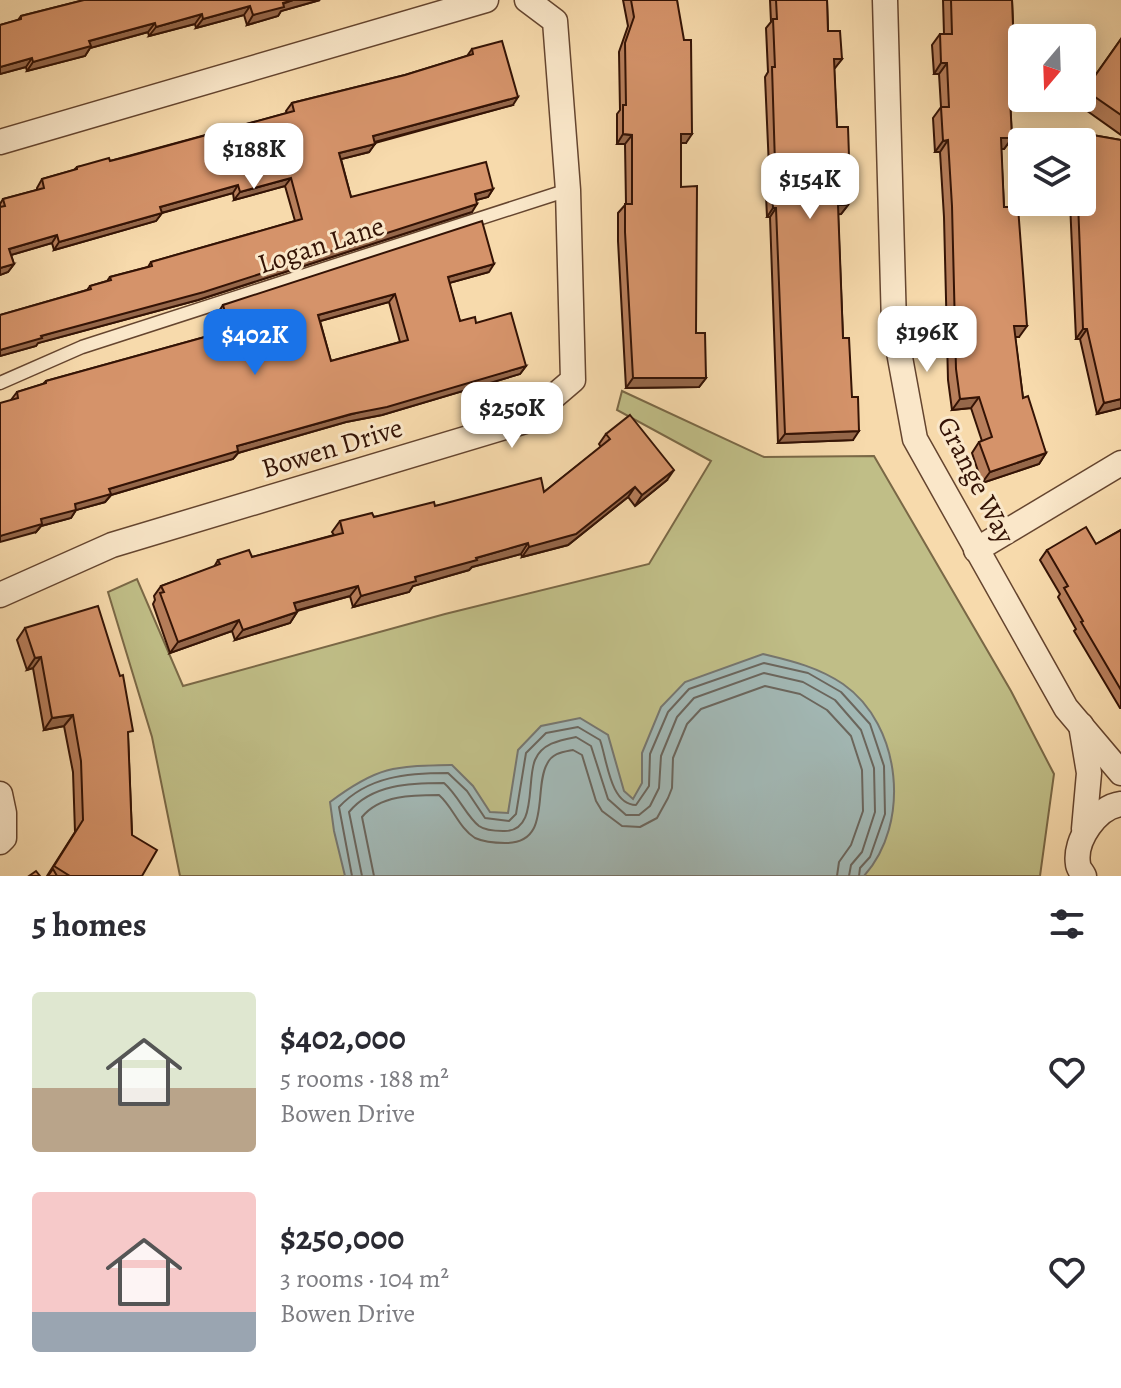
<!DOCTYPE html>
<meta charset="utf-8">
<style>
:root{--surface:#fff;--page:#f2f2f3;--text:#2b2b33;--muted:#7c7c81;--accent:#1a73e8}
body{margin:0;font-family:Alegreya,serif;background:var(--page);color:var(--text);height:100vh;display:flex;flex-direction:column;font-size:30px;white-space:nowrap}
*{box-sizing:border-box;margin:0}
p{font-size:26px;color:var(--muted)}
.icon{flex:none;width:44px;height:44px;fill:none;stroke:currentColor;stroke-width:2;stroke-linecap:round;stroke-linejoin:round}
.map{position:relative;height:876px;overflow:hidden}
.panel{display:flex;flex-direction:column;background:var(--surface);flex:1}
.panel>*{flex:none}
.needle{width:52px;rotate:199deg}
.fabs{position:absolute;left:1008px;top:24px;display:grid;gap:16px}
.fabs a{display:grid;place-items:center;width:88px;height:88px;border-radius:8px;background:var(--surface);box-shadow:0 4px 20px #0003;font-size:40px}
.price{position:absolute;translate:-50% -68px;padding:0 18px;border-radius:16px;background:#fff;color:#222;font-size:26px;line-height:52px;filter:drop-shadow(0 2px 4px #0008)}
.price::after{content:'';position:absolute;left:50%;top:48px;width:24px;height:18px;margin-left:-12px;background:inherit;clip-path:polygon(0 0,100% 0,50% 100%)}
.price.on{background:var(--accent);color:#fff}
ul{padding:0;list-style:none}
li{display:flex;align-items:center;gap:24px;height:200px;padding:0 32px}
li span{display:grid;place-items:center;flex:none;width:224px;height:160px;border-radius:8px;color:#555}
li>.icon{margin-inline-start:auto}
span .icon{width:96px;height:96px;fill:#fffc;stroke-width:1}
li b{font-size:34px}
h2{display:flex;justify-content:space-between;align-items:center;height:96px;padding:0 32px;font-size:34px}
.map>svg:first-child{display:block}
.green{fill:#c0be87;stroke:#7a6846;stroke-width:2}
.water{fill:#a2b8b5;stroke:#76766f;stroke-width:2}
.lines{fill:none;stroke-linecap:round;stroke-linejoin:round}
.shore{stroke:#6b665d;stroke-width:2}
.lane-casing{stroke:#65452f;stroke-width:15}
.street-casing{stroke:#65452f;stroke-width:27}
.lane{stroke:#fae7c9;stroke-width:12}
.street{stroke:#fae7c9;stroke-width:24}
.wall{fill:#b77e5b;stroke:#341305;stroke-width:2;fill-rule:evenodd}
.shaded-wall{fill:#95674a;stroke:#341305;stroke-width:2}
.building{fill:#d5936a;stroke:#341305;stroke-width:2;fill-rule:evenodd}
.labels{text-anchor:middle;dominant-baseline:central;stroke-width:6;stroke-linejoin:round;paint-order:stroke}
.street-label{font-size:28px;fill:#341305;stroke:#fae7c9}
</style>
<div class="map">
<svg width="1121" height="876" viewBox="0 0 1121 876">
<rect width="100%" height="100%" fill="#f7daac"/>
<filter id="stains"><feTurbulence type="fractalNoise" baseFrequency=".0025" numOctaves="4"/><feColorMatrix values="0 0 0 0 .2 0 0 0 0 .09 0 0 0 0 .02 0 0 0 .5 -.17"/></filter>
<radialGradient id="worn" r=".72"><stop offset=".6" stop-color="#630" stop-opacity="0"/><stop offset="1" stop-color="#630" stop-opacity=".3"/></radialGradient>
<path class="green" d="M 622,391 L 764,457 L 874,456 L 1011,691 L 1054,774 L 1040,876 L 180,876 L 152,737 L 108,592 L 137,579 L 183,686 L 445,614 L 649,564 L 711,461 L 617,410 Z"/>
<path class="water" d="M 763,654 C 792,661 818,667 843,684 C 902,725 911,824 864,876 L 345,876 L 334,831 L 330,802 C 378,766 394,766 452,765 L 473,786 L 490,812 L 508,813 L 518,750 L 541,726 L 580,718 L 608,735 L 624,791 L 633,799 L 642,783 L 642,753 L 661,707 L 685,682 Z"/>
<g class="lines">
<g class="shore">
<path d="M 352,876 L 339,807 C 368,776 408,773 448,773 L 467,791 L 485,818 L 509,821 L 516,814 L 526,753 L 546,733 L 578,727 L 600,740 C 607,759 610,805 636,805 L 649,786 L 650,754 L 668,712 L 689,689 L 764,663 L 808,673 L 841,692 L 870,724 L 884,766 L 885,814 L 870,857 L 860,868 L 859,876"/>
<path d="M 362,876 L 349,812 C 372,784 411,783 444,783 C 458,795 467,817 479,826 C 486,831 496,831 503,831 C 538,833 526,781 535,760 C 542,743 561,740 576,737 L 591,746 L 608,799 L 626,815 L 639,815 L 650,806 L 659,788 L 661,756 L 677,717 L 694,698 L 764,673 L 803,682 L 835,700 L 861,730 L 874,768 L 875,812 L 862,852 L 851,865 L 849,876"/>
<path d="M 374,876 L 362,817 C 380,795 413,795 439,795 C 453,807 459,828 475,838 C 484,842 496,843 505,843 C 552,844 533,789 547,764 C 552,753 563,752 573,750 L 582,755 L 596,801 L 602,811 L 622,826 L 640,827 L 657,818 L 668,798 L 672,788 L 673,758 L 687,724 L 701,709 L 765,686 L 800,694 L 827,710 L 851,736 L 862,770 L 863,811 L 851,845 L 839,862 L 837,876"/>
</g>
<defs>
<path id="lane" d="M 0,383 L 82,347 L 568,190"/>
<g id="street">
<path d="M 885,0 L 894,325 L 915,439 L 1066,708 L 1121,773"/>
<path d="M 0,142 L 486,0"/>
<path d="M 976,550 L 1121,463"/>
<path d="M 0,595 L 112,545 L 525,421 L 573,380 L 568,190 L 555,21 L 527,0"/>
<path d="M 1081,725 L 1089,773 L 1084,829"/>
<path d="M 0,794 L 4,813 L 4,838 L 0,842"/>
<path d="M 1084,876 C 1082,872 1078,868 1078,864 C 1074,840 1097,807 1121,804"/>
</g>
</defs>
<use href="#lane" class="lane-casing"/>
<use href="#street" class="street-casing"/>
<use href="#lane" class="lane"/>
<use href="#street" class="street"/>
</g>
<g class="wall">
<path d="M 84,0 L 320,0 L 281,11 L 278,16 L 247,25 L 244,15 L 196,28 L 195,24 L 149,36 L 148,32 L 90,48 L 85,56 L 27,71 L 26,67 L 0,74 L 0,25 L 18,20 L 21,16 Z"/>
<path d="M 623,0 L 677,0 L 686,143 L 681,143 L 681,187 L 696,333 L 706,378 L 699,387 L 626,388 L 618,241 L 618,213 L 626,204 L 625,144 L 617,144 L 617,114 L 620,110 L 619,52 L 628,26 Z"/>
<path d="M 770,0 L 827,0 L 828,31 L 842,59 L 834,68 L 837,127 L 846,161 L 848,205 L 841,214 L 838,214 L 843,338 L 853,440 L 778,443 L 770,217 L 767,217 L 765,173 L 769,168 L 765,77 L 768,72 L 766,28 L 771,22 Z"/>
<path d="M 943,0 L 1012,0 L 1015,75 L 1009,84 L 1012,138 L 1004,149 L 1001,149 L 1004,207 L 1019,337 L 1015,337 L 1023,398 L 1046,453 L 1039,464 L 982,483 L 972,453 L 979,442 L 982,441 L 971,408 L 952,410 L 948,380 L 944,217 L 940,152 L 935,152 L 933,118 L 941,107 L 939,74 L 934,74 L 932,45 L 940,34 L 944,34 Z"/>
<path d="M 1121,39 L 1121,135 L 1076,103 L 1079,98 L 1082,98 L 1082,94 Z"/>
<path d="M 472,49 L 513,105 L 375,143 L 369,152 L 341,159 L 351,197 L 493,189 L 488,197 L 476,200 L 472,212 L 198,300 L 38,343 L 36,346 L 0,356 L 0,315 L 87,290 L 90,286 L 107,281 L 110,277 L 148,267 L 151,262 L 295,221 L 285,186 L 234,200 L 233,193 L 162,213 L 156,221 L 54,250 L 52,243 L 11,255 L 14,264 L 8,272 L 0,275 L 0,204 L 3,199 L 37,190 L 37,188 L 42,179 L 74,170 L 77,167 L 110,161 L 287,113 L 286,111 L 292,103 L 405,75 L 467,56 Z"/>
<path d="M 1081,133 L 1121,140 L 1121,408 L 1097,414 L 1080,339 L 1076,339 L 1070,202 L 1082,202 L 1082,142 L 1075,142 Z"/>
<path d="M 489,272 L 449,283 L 460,321 L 476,323 L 526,366 L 520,374 L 382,415 L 346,422 L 238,453 L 233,459 L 111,495 L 105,502 L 76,510 L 71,518 L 41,526 L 36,532 L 11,400 L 17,392 L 43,384 L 46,381 L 223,332 L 218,313 L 223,305 ZM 389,302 L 400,342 L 331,361 L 320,321 Z"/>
<path d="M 606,434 L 667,480 L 635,506 L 628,497 L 568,545 L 522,557 L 521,554 L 472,567 L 469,570 L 413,586 L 409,592 L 353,607 L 350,596 L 297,611 L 297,612 L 290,623 L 235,640 L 232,631 L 170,653 L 153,604 L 155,600 L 154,596 L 161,586 L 214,567 L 218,560 L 252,557 L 334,535 L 332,532 L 340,521 L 374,517 L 435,506 L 544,492 L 601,447 L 599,444 Z"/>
<path d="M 1121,530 L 1121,708 L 1120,708 L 1074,631 L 1076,629 L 1058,597 L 1060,594 L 1040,560 L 1047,550 L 1096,544 Z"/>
<path d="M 25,628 L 128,737 L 132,835 L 142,876 L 47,876 L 75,832 L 73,772 L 64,726 L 44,730 L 33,668 L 27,670 L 17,640 Z"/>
</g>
<g class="shaded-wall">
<path d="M 293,0 L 320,0 L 281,11 L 278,16 L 247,25 L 253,15 Z"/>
<path d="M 250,6 L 244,15 L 196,28 L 203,19 Z"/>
<path d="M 202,14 L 195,24 L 149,36 L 156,27 Z"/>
<path d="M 155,23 L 148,32 L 90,48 L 85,56 L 27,71 L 33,62 L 89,41 Z"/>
<path d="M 32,58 L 26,67 L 0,74 L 0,67 Z"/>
<path d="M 834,59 L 842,59 L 835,68 L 828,69 Z"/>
<path d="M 941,63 L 947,63 L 939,74 L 934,74 Z"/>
<path d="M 518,97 L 513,105 L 367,144 L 373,136 Z"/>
<path d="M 623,134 L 632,135 L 625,144 L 617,144 Z"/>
<path d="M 681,134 L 692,134 L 686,143 L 674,143 Z"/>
<path d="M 1001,138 L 1012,138 L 1004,149 L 993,149 Z"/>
<path d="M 948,140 L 940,152 L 935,152 L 943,141 Z"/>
<path d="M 375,144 L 369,152 L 334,161 L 339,153 Z"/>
<path d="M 291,178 L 285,186 L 234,200 L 240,192 Z"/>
<path d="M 238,185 L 233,193 L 154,215 L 160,207 Z"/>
<path d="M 493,189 L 488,197 L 469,202 L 475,194 Z"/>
<path d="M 477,204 L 472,212 L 198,300 L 38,343 L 36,346 L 0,356 L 0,350 L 41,336 Z"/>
<path d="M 838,205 L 848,205 L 841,214 L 831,215 Z"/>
<path d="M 773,208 L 776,208 L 770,217 L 767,217 Z"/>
<path d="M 162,213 L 156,221 L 54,250 L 59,242 Z"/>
<path d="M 57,235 L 52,243 L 4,257 L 9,249 Z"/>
<path d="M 14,264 L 8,272 L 0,275 L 0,268 Z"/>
<path d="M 494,264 L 489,272 L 442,285 L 448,277 Z"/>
<path d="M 395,294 L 389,302 L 313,323 L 318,315 Z"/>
<path d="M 1014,326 L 1027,326 L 1019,337 L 1006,337 Z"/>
<path d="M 1083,329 L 1087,329 L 1080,339 L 1076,339 Z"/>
<path d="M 526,366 L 520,374 L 382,415 L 346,422 L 238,453 L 233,459 L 111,495 L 105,502 L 76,510 L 71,518 L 41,526 L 36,532 L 0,542 L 0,536 L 41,519 L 109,489 L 237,446 Z"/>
<path d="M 633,378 L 706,378 L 699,387 L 626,388 Z"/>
<path d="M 979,397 L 971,408 L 952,410 L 960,399 Z"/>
<path d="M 1121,399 L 1121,408 L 1097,414 L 1104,403 Z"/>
<path d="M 859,431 L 853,440 L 778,443 L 785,434 Z"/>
<path d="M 1046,453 L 1039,464 L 982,483 L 990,472 Z"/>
<path d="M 674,470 L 667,480 L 635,506 L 642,495 Z"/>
<path d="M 635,487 L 628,497 L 568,545 L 522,557 L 529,547 Z"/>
<path d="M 528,543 L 521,554 L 472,567 L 469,570 L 413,586 L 409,592 L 353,607 L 361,596 L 415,577 L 476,558 Z"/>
<path d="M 358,586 L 350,596 L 287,613 L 294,603 Z"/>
<path d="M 297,612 L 290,623 L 235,640 L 243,630 Z"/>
<path d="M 239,620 L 232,631 L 170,653 L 178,642 Z"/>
<path d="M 41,657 L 33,668 L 27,670 L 35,658 Z"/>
<path d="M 73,715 L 64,726 L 44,730 L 52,718 Z"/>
</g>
<g class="building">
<path d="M 84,0 L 293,0 L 283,3 L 284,7 L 253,15 L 250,6 L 203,19 L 202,14 L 156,27 L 155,23 L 89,41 L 91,46 L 33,62 L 32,58 L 0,67 L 0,25 L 21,19 L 21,16 Z"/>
<path d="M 631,0 L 677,0 L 684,40 L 691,40 L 692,134 L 681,134 L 681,187 L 697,186 L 696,333 L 705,333 L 706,378 L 633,378 L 625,232 L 625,204 L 632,204 L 632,135 L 623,134 L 623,105 L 626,105 L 625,43 L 634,17 Z"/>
<path d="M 776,0 L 827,0 L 828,31 L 840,31 L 842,59 L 834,59 L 837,127 L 848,127 L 849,156 L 846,156 L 848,205 L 838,205 L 843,338 L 849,338 L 852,397 L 858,397 L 859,431 L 785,434 L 776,208 L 773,208 L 771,164 L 775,164 L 772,67 L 775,67 L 773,19 L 777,19 Z"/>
<path d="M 951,0 L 1012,0 L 1015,75 L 1009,76 L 1012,138 L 1001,138 L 1004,207 L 1018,207 L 1027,326 L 1014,326 L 1023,398 L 1028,396 L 1046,453 L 990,472 L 979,442 L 992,437 L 979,397 L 960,399 L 956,369 L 952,206 L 948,140 L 943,141 L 941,107 L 949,107 L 947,63 L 941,63 L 940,34 L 952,34 Z"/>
<path d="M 1121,39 L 1121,115 L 1085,90 Z"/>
<path d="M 502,41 L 518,97 L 373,136 L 375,144 L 339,153 L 351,197 L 486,162 L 493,189 L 475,194 L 477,204 L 204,292 L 41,336 L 42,338 L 0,350 L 0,315 L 91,289 L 90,286 L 111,280 L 110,277 L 152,266 L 151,262 L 302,219 L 291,178 L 240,192 L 238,185 L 160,207 L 162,213 L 59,242 L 57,235 L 9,249 L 14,264 L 0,268 L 0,207 L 5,206 L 3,199 L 44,188 L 42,179 L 77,169 L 77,167 L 109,158 L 110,161 L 130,156 L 294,111 L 292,103 L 405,75 L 473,54 L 472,49 Z"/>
<path d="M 1081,133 L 1121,140 L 1121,399 L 1104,403 L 1087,329 L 1083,329 L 1078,202 L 1082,202 L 1082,142 L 1079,142 Z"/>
<path d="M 482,221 L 494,264 L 448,277 L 460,321 L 475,317 L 476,323 L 511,313 L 526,366 L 387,407 L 351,414 L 237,446 L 238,451 L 109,489 L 111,494 L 75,504 L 76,510 L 41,519 L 42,524 L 0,536 L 0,403 L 18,398 L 17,392 L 46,383 L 46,381 L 230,330 L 223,305 ZM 395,294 L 408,340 L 331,361 L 318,315 Z"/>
<path d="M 630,415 L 674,470 L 642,495 L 635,487 L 576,534 L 529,547 L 528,543 L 476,558 L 477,560 L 415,577 L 416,581 L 361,596 L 358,586 L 294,603 L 297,612 L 243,630 L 239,620 L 178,642 L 160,593 L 164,592 L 161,586 L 220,564 L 218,560 L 249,550 L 252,557 L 343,533 L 340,521 L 372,513 L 374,517 L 434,502 L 435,506 L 541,478 L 544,492 L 610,439 L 606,434 Z"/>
<path d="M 1086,527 L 1096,544 L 1121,530 L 1121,690 L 1081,622 L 1083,621 L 1064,588 L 1068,586 L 1047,550 Z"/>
<path d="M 98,606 L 120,676 L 123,675 L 133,731 L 128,732 L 132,835 L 157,850 L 142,876 L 70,876 L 54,866 L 83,820 L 81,761 L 73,715 L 52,718 L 41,657 L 35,658 L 25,628 Z"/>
<path d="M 53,869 L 57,876 L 48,876 Z"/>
<path d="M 36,871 L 40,876 L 29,876 Z"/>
</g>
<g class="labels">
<g class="street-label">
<text transform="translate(321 245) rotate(-18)">Logan Lane</text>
<text transform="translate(332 448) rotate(-17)">Bowen Drive</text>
<text transform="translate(976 480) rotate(63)">Grange Way</text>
</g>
</g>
<rect width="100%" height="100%" filter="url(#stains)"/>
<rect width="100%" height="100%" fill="url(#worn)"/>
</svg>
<div class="fabs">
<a><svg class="needle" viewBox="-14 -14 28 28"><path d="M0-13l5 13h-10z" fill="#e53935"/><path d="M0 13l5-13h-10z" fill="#7c7c81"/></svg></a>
<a><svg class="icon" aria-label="layers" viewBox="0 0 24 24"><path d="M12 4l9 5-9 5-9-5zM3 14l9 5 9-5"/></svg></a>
</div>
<b class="price" style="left:254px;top:191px">$188K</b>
<b class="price" style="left:810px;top:221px">$154K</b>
<b class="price" style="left:927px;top:374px">$196K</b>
<b class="price on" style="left:255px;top:377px">$402K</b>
<b class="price" style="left:512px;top:450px">$250K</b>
</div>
<section class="panel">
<h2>5 homes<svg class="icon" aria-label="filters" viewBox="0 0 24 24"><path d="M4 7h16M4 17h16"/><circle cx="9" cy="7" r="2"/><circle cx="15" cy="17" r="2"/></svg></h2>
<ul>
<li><span style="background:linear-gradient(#dfe7d0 60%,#b9a48a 0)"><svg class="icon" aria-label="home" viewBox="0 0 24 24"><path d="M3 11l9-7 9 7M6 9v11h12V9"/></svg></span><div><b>$402,000</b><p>5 rooms · 188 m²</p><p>Bowen Drive</p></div><svg class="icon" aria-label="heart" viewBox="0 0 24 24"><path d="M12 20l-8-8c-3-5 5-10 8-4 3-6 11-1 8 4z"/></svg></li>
<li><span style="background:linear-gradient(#f6c9c9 75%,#9aa5b1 0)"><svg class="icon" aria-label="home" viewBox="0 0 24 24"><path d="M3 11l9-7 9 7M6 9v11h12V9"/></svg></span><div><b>$250,000</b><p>3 rooms · 104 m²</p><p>Bowen Drive</p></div><svg class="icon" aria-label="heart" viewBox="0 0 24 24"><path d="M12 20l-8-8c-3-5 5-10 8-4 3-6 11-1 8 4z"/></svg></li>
</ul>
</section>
